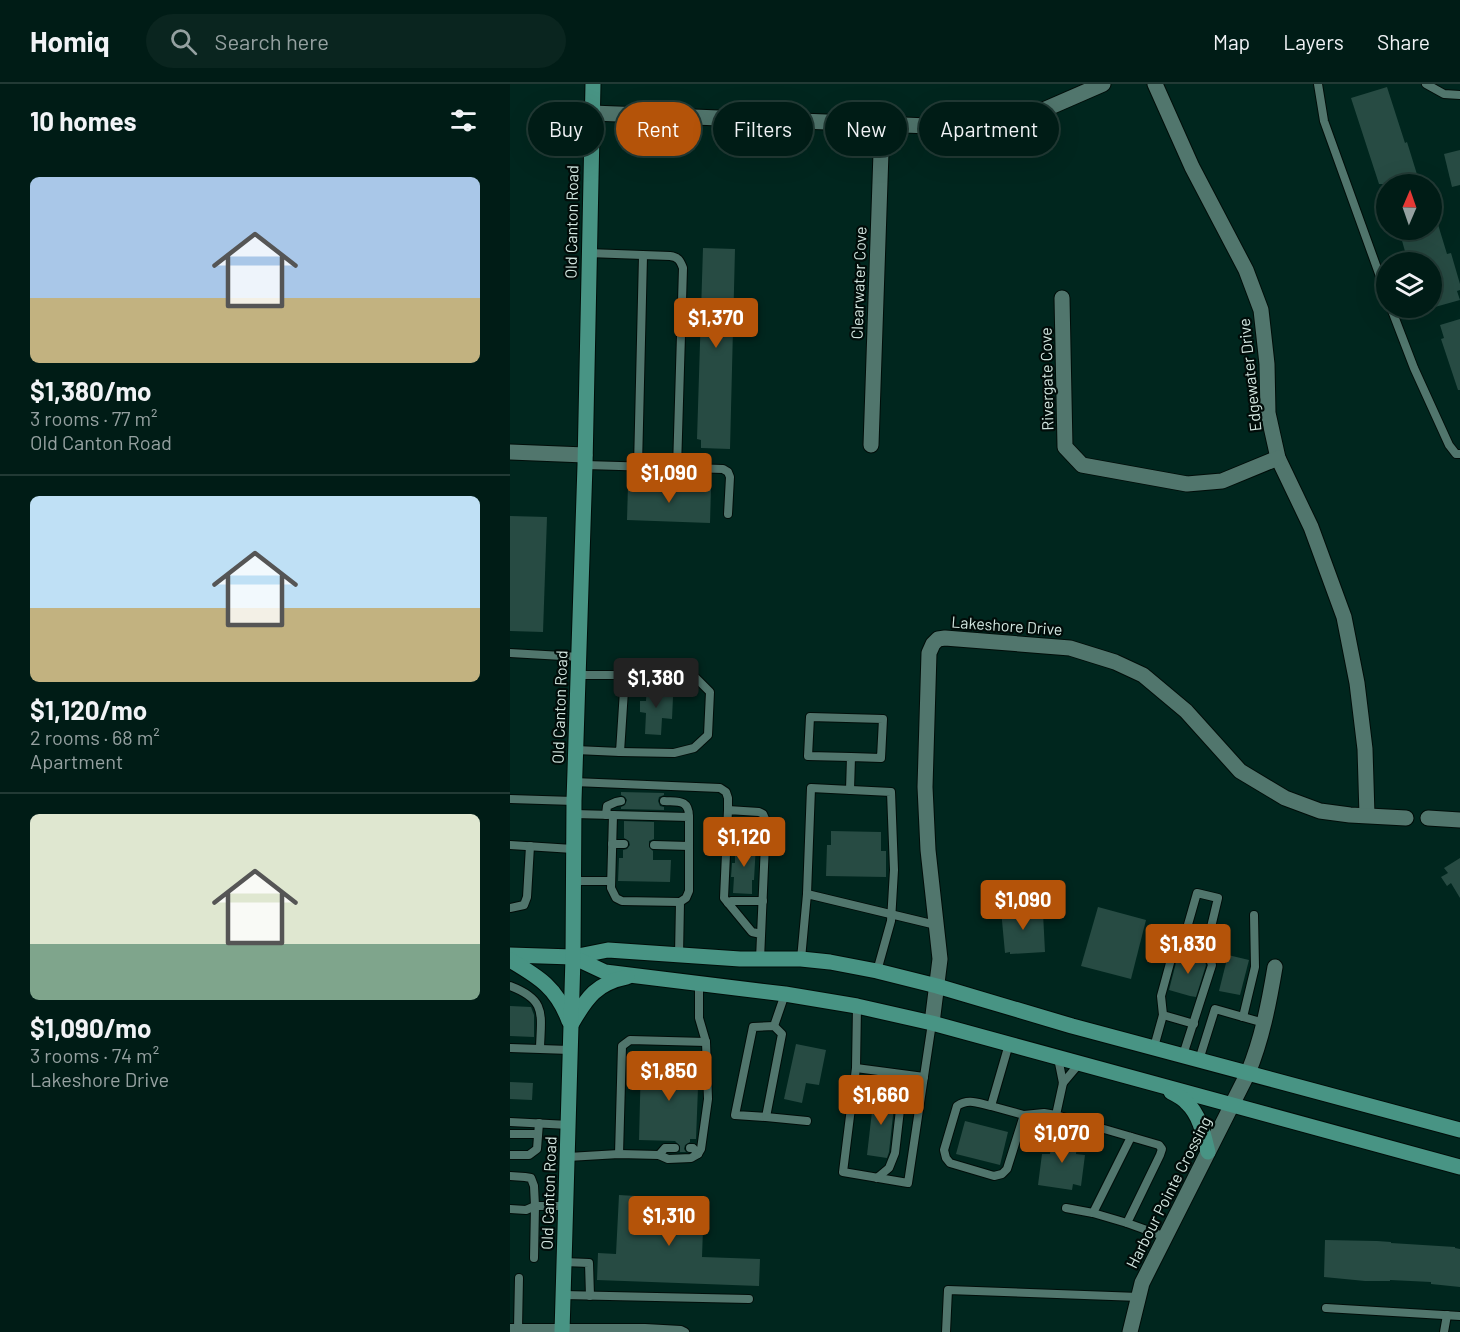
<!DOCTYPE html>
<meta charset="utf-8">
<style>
:root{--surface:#001c16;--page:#0a251f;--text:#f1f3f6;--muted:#95a1a1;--line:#223a35;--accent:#b45309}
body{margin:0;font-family:Barlow,sans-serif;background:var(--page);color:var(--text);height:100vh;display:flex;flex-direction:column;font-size:22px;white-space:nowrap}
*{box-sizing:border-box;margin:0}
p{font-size:20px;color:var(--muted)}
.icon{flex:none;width:33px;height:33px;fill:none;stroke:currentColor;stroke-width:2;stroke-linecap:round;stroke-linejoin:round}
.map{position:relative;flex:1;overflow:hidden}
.details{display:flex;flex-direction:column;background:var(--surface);width:510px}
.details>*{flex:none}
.guide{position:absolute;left:18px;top:18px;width:570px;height:54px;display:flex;gap:12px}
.needle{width:39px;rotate:2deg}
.buttons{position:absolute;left:866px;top:90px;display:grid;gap:12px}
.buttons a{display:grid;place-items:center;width:66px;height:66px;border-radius:50%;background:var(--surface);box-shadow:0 6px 24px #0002,0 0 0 2px var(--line);font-size:30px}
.price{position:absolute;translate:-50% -51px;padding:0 14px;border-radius:6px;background:var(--accent);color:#fff;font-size:20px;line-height:39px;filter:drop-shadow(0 2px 3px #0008)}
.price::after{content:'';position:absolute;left:50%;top:36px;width:18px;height:14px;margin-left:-9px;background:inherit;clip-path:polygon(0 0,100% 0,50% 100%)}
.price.active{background:#222;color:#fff}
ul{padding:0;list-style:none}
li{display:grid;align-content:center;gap:12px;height:318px;padding:0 30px}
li+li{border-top:2px solid var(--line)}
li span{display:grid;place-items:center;height:186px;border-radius:9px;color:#555}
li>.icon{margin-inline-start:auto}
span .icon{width:108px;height:108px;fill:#fffc;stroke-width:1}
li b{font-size:26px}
h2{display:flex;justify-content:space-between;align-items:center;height:72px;padding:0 30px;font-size:26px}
.tag{padding:0 21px;border-radius:27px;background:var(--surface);box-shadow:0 6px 24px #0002,0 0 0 2px var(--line);font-size:21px;line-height:54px}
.tag.active{background:var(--accent);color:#fff}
header{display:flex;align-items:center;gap:36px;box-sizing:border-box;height:84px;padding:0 30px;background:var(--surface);border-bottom:2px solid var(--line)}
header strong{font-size:28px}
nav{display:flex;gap:33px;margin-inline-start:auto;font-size:21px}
.search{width:420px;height:54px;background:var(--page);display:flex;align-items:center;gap:15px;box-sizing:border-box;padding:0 21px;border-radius:33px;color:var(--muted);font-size:22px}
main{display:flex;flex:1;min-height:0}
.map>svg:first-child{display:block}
.building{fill:#274b43}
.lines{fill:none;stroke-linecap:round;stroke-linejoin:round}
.service-casing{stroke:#000d09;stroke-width:10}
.minor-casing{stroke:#000d09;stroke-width:17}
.secondary-casing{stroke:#000d09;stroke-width:17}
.service{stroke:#51766d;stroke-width:8}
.minor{stroke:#51766d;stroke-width:15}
.secondary{stroke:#489484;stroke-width:15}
.labels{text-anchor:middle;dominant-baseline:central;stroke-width:4.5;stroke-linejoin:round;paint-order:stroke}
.street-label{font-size:16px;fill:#d2e6e0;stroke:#010c09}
</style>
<header>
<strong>Homiq</strong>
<div class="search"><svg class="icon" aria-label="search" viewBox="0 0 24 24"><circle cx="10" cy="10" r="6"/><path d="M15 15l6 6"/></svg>Search here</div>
<nav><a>Map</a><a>Layers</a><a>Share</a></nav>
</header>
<main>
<section class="details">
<h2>10 homes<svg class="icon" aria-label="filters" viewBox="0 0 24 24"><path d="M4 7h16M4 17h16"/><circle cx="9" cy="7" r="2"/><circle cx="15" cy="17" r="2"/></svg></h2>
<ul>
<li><span style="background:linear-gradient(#a9c7e8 65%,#c2b280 0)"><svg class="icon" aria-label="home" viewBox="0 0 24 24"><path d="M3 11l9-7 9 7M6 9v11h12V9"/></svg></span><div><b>$1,380/mo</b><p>3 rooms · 77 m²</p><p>Old Canton Road</p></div></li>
<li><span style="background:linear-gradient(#bfe0f5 60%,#c2b280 0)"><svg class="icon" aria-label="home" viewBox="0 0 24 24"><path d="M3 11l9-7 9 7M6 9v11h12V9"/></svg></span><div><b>$1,120/mo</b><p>2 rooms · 68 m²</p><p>Apartment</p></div></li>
<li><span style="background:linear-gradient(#dfe7d0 70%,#7fa58c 0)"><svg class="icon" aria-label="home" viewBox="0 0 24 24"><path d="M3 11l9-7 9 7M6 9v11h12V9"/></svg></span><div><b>$1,090/mo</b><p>3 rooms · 74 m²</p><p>Lakeshore Drive</p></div></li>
</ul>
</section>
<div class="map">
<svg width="950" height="1248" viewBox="0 0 950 1248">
<rect width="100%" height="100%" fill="#00261e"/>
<g class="building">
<path d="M 877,3 L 895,59 L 897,58 L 910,100 L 869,100 L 841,14 Z"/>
<path d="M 950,66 L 950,101 L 942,103 L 934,70 Z"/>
<path d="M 923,124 L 937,170 L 941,169 L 950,200 L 950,206 L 947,207 L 950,216 L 925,223 L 923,217 L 921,217 L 921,178 L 908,178 L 905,169 L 896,171 L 889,146 L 921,146 L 921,125 Z"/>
<path d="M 193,164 L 225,165 L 220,365 L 191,364 L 191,356 L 187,355 Z"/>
<path d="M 950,235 L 950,306 L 948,306 L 931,255 L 934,254 L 930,241 Z"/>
<path d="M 118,401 L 201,404 L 200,439 L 117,436 Z"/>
<path d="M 0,432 L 37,433 L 33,548 L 0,547 Z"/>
<path d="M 137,600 L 153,601 L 153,613 L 163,613 L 162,635 L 152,634 L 151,651 L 135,650 L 136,629 L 130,628 L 130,617 L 136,617 Z"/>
<path d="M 111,708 L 154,709 L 154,711 L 149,713 L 148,717 L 150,722 L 154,723 L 154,726 L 111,725 L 111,723 L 115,721 L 117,716 L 115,713 L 111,711 Z"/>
<path d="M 114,737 L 144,738 L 144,755 L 139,757 L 139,763 L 143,767 L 143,776 L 161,776 L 160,798 L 108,797 L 109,774 L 113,774 L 113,766 L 117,765 L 120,761 L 119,757 L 114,754 Z"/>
<path d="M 321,747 L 371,748 L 371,767 L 376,767 L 376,793 L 316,792 L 317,761 L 321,761 Z"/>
<path d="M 225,760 L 246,760 L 244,796 L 242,796 L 242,810 L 223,809 L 224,793 L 221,793 L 222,779 L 225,779 Z"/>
<path d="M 950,774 L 950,814 L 941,799 L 937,802 L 931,793 L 938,789 L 934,784 Z"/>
<path d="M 531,823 L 531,829 L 533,829 L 535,868 L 500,870 L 500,868 L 495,869 L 491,826 Z"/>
<path d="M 588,823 L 636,836 L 621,895 L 571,882 Z"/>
<path d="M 671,869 L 694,875 L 696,881 L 686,913 L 680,912 L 659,906 L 668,871 Z"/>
<path d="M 718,871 L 739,876 L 730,911 L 709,907 Z"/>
<path d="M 0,922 L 21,923 L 24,931 L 24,953 L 0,952 Z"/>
<path d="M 286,960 L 316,966 L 309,1001 L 296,999 L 292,1019 L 274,1015 Z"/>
<path d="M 131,977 L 189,978 L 186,1055 L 180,1055 L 180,1058 L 175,1061 L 174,1065 L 176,1068 L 170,1068 L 170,1062 L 165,1057 L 129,1056 Z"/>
<path d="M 0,998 L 23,999 L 22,1016 L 0,1015 Z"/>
<path d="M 364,1010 L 385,1013 L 379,1068 L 377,1074 L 357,1071 Z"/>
<path d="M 455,1037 L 498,1048 L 490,1081 L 446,1070 Z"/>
<path d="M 543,1049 L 568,1052 L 566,1070 L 575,1071 L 571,1102 L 563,1100 L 562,1106 L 528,1101 L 532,1070 L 540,1070 Z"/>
<path d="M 109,1111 L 142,1113 L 142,1114 L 194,1116 L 192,1173 L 250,1175 L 249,1202 L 87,1196 L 88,1169 L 106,1170 Z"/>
<path d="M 815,1156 L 867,1157 L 881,1158 L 881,1159 L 945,1163 L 945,1164 L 950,1165 L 950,1203 L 921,1200 L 921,1198 L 880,1196 L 880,1197 L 855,1197 L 814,1193 Z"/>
</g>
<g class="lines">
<defs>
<g id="service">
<path d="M 808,0 L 814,37 L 876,209"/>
<path d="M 916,0 L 934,10 L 950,11"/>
<path d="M 78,169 L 160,172 C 168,173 170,176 173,184 L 167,384"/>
<path d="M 881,224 L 904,284 L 939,361 L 946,370 L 950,370"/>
<path d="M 75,381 L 213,385 L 218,388 L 220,393 L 218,430"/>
<path d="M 128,382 L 133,172"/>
<path d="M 0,569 L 70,573"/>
<path d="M 66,666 L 110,668 L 115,591 L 69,591"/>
<path d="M 110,668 L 164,669 L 184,664 L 198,651 L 200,608 L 186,594 L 167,587 L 139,585 L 115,591"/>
<path d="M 64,698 L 210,704 L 216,708 L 218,714 L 218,726"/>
<path d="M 340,706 L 341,673 L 371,674 L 373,635 L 300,633 L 298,672 L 341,673"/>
<path d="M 0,715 L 64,717"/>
<path d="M 154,717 C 168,718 179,715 179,733"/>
<path d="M 64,730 L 179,733 L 179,807 L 176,814 L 170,818 L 169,871"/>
<path d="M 96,731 L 97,722 L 106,718 L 111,717"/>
<path d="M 103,731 L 101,804 L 106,814 L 112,817 L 170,818"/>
<path d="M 102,760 L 114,760"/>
<path d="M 0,761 L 63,765"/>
<path d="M 144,761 L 179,762"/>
<path d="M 63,797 L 101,797"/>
<path d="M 297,810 L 301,704 L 381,708 L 384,786 L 381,837 L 367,887"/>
<path d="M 218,819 L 221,817 L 253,817"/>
<path d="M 0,824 L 14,821 L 17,813 L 20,762"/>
<path d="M 673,858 L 696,864"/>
<path d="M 250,875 L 256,737 L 253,730 L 249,728 L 218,726 L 214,814 L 242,848 L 251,850"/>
<path d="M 291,875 L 297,810 L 426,841"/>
<path d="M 0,902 C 37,916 31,930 30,964"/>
<path d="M 347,922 L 346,984 L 333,1088 L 398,1099 L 422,939"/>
<path d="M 653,931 L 684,940"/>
<path d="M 733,933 L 745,883 L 744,831"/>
<path d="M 264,942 L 272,950 L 256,1033 L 225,1031 L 243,943 Z"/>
<path d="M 264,942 L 275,910"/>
<path d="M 644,963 L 653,931 L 651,912 L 663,868 L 673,858 L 687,809 L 708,814 L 696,864 L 702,881 L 673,971"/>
<path d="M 0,964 L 60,966"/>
<path d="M 548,974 L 553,999 L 546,1031 L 649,1061 L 652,1065 L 650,1071 L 617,1139 L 656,1153"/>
<path d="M 689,976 L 705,925 L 754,939"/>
<path d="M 346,984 L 414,993"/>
<path d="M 553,999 L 569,980"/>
<path d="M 481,1022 C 468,1019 458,1014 447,1022 L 434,1066 L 436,1074 L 440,1079 L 484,1092 L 492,1090 L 497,1085 L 514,1031 L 481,1022 L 499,960"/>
<path d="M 514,1031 L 534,1029 L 546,1031"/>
<path d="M 256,1033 L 297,1037"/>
<path d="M 0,1038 L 59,1041"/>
<path d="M 0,1050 L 28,1050"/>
<path d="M 180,1064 L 183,1064 L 188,1070 L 191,1065 L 198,1015 L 196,958 L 189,934 L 189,899"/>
<path d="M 109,1070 L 112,962 L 120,956 L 196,958"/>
<path d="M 0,1071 L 19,1071 L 27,1065 L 29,1039"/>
<path d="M 149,1071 L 155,1064 L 165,1064"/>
<path d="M 58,1073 L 109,1070 L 149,1071 L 158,1075 L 181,1074 L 188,1070"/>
<path d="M 0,1092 L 15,1093 L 21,1094 L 24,1102 L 25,1122 L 16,1126 L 0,1125"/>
<path d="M 367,1094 L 379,1084 L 385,1069 L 394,991"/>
<path d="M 556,1124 L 583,1129"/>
<path d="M 617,1139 L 583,1129 L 621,1053"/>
<path d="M 24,1174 L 25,1122 L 56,1122"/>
<path d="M 54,1178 L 79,1179 L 80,1212"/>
<path d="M 53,1211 L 239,1215"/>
<path d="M 816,1224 L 950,1232"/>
<path d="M 0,1244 L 135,1244 L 171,1246 L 175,1248"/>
<path d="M 8,1244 L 9,1194"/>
<path d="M 436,1248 L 438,1206 L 629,1213"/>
<path d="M 934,1248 L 937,1231"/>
</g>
<g id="minor">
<path d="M 645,0 L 682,83 L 736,186 L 751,226 L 757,280 L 758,329 L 768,374 L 801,443 L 834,533 L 847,599 L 855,665 L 857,731"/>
<path d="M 82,29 L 471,44 L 515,34 L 593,0"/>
<path d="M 552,214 L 555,363 L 572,381 L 677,400 L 712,397 L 768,374"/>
<path d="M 361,361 L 372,39"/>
<path d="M 0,368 L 75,371"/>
<path d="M 918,734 L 950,736"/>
<path d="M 422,939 L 430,875 L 418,766 L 415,703 L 419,569 L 423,560 L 428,555 L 435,554 L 560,564 L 605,578 L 633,591 L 676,627 L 730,687 L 775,714 L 810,727 L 840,731 L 896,734"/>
<path d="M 620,1248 L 632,1199 L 738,989 C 752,955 759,919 765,883"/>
</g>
<g id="secondary">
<path d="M 0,871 L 63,873 L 98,866 L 230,875 L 291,875 L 320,878 L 367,887 L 427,902 L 562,942 L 950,1046"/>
<path d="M 63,873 L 95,888 L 275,910 L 347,922 L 422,939 L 950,1083"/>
<path d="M 0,876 C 29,893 47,904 59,937"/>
<path d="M 62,939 C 77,913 87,899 117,893"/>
<path d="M 661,1008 C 667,1011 673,1014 677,1019 C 690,1031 694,1052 698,1068"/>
<path d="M 52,1248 L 63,873 L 64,717 L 75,381 L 83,0"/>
</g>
</defs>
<use href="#service" class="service-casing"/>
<use href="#minor" class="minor-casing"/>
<use href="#secondary" class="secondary-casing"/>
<use href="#service" class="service"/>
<use href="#minor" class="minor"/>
<use href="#secondary" class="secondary"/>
</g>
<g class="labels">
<g class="street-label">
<text transform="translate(61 138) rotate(-89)">Old Canton Road</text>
<text transform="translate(348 199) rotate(-88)">Clearwater Cove</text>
<text transform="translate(739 291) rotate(-96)">Edgewater Drive</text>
<text transform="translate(536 295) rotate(-91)">Rivergate Cove</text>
<text transform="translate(497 541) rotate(4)">Lakeshore Drive</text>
<text transform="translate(49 623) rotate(-88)">Old Canton Road</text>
<text transform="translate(658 1108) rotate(-63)">Harbour Pointe Crossing</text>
<text transform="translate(38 1109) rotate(-88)">Old Canton Road</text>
</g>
</g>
</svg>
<div class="buttons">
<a><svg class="needle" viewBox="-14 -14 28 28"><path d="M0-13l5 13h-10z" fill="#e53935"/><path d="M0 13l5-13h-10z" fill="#95a1a1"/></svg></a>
<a><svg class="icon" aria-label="layers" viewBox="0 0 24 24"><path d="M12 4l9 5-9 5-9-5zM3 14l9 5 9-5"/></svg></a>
</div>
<b class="price" style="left:206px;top:265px">$1,370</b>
<b class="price" style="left:159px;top:420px">$1,090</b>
<b class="price active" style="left:146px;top:625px">$1,380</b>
<b class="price" style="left:234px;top:784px">$1,120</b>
<b class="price" style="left:513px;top:847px">$1,090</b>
<b class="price" style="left:678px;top:891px">$1,830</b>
<b class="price" style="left:159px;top:1018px">$1,850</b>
<b class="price" style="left:371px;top:1042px">$1,660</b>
<b class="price" style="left:552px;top:1080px">$1,070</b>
<b class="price" style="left:159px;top:1163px">$1,310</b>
<div class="guide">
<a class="tag">Buy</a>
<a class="tag active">Rent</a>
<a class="tag">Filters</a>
<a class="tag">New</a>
<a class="tag">Apartment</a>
</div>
</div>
</main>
